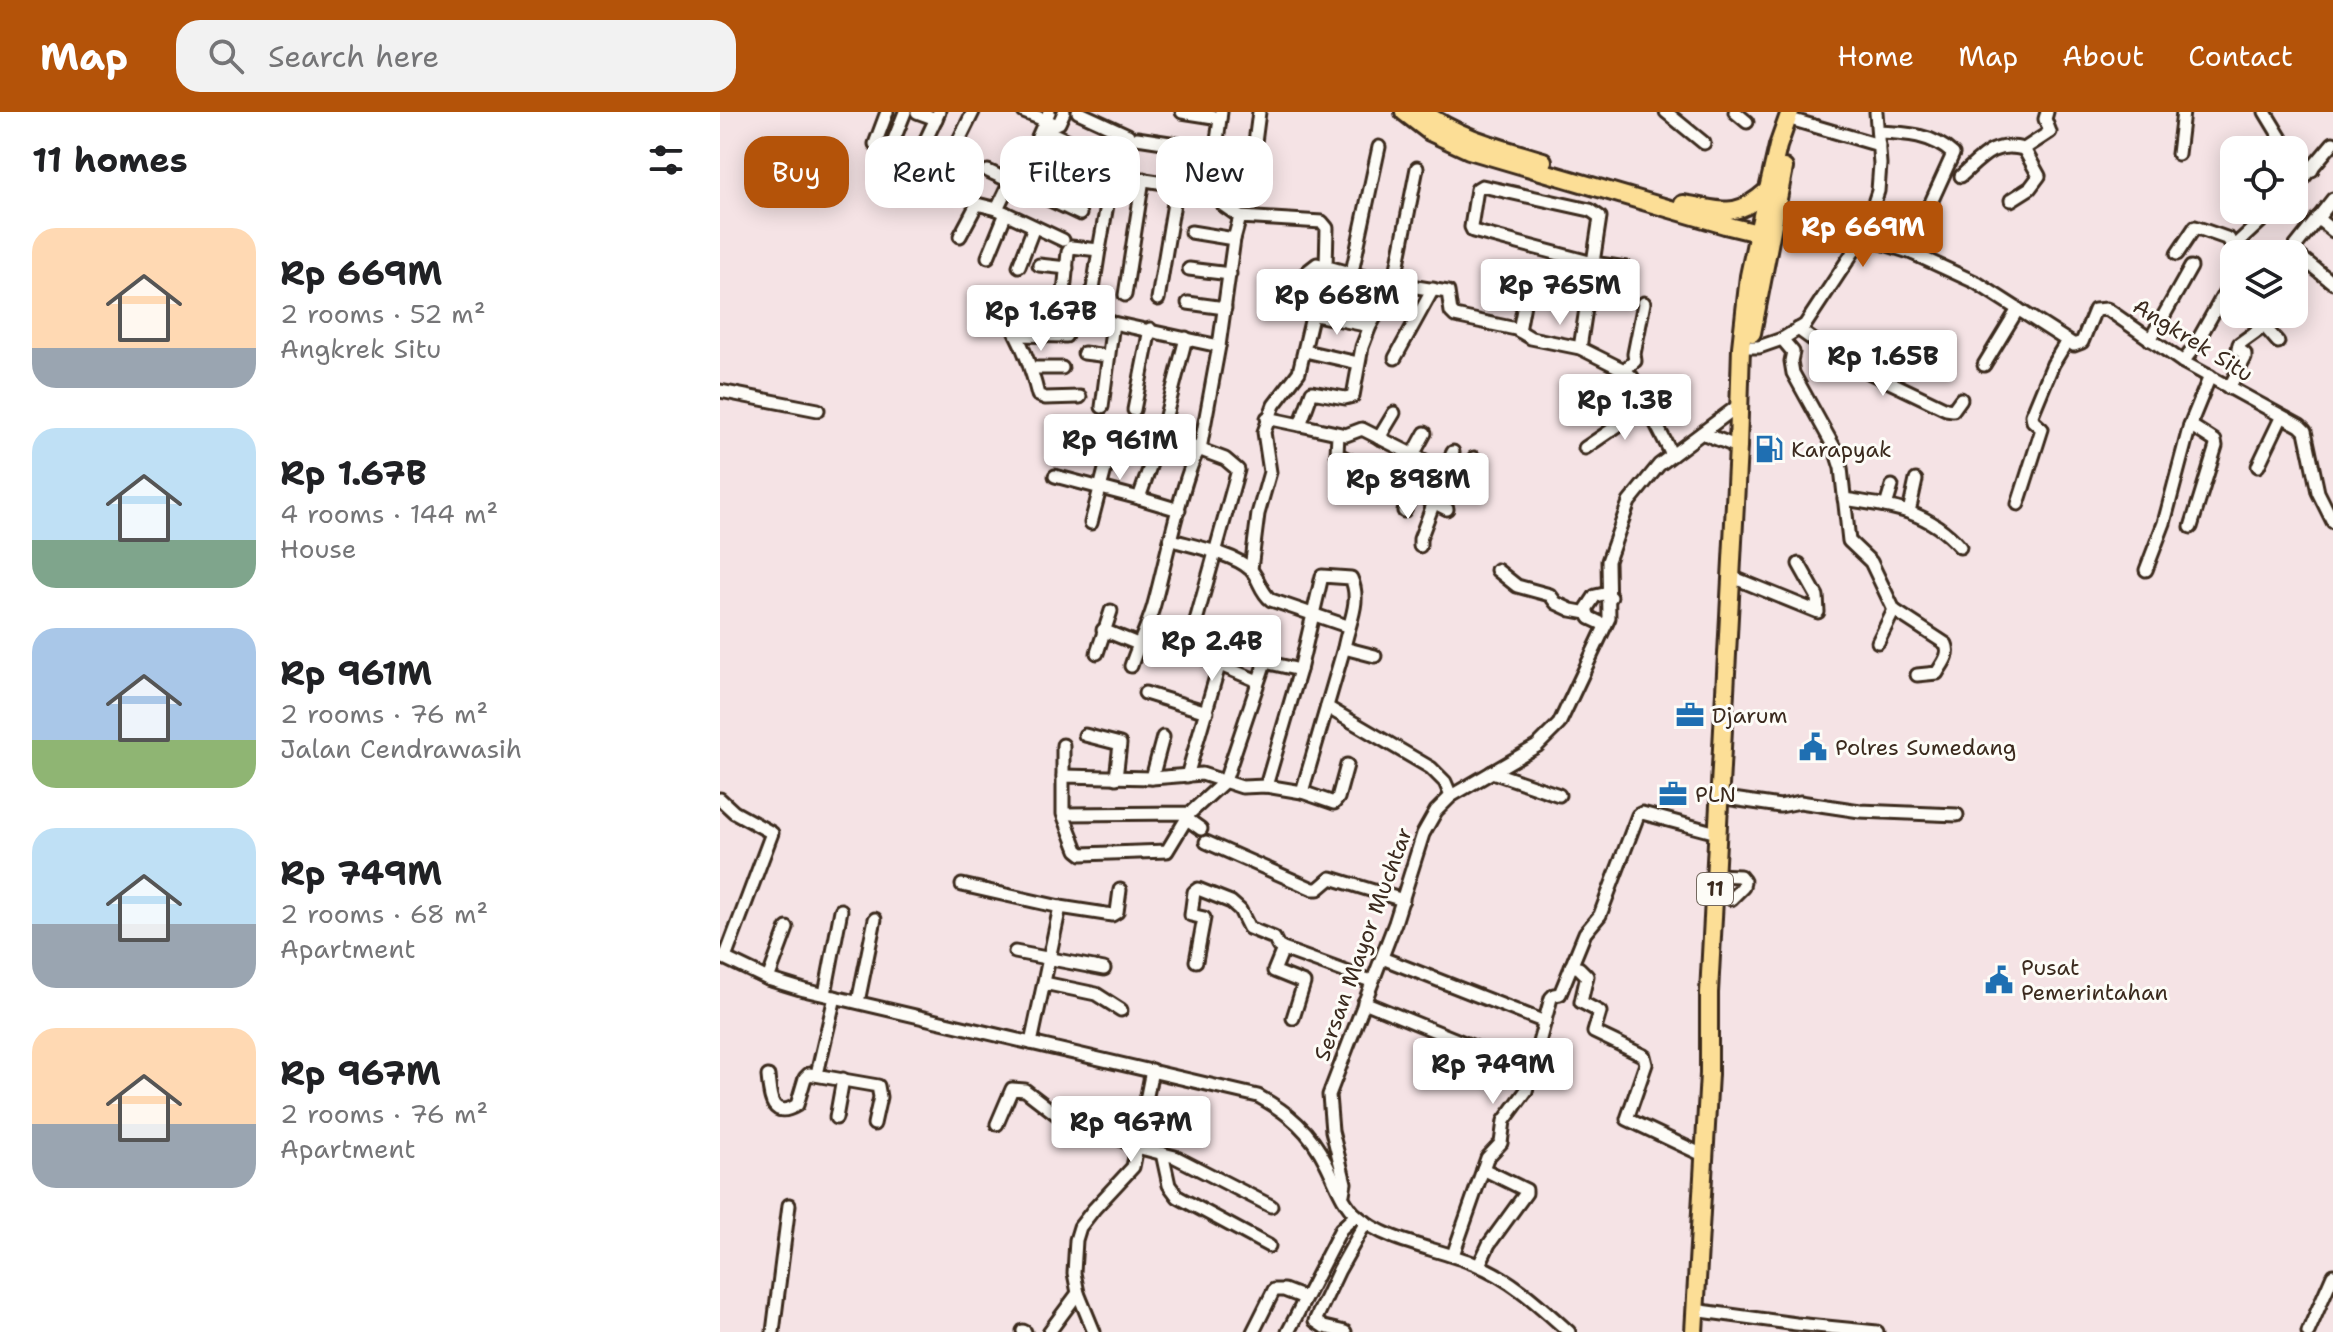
<!DOCTYPE html>
<meta charset="utf-8">
<style>
:root{--surface:#fff;--page:#f2f2f2;--text:#202124;--muted:#757577;--accent:#b45309}
body{margin:0;font-family:"Shantell Sans",sans-serif;background:var(--page);color:var(--text);height:100vh;display:flex;flex-direction:column;font-size:30px;white-space:nowrap}
*{box-sizing:border-box;margin:0}
p{font-size:26px;color:var(--muted)}
.icon{flex:none;width:44px;height:44px;fill:none;stroke:currentColor;stroke-width:2;stroke-linecap:round;stroke-linejoin:round}
.map{position:relative;flex:1;overflow:hidden}
.drawer{display:flex;flex-direction:column;background:var(--surface);width:720px}
.drawer>*{flex:none}
.hud{position:absolute;left:24px;top:24px;width:760px;height:72px;display:flex;gap:16px}
.buttons{position:absolute;left:1500px;top:24px;display:grid;gap:16px}
.buttons a{display:grid;place-items:center;width:88px;height:88px;border-radius:16px;background:var(--surface);box-shadow:0 4px 20px #0003;font-size:40px}
.price{position:absolute;translate:-50% -68px;padding:0 18px;border-radius:8px;background:#fff;color:#222;font-size:26px;line-height:52px;filter:drop-shadow(0 2px 4px #0008)}
.price::after{content:'';position:absolute;left:50%;top:48px;width:24px;height:18px;margin-left:-12px;background:inherit;clip-path:polygon(0 0,100% 0,50% 100%)}
.price.selected{background:var(--accent);color:#fff}
ul{padding:0;list-style:none}
li{display:flex;align-items:center;gap:24px;height:200px;padding:0 32px}
li span{display:grid;place-items:center;flex:none;width:224px;height:160px;border-radius:24px;color:#555}
li>.icon{margin-inline-start:auto}
span .icon{width:96px;height:96px;fill:#fffc;stroke-width:1}
li b{font-size:34px}
h2{display:flex;justify-content:space-between;align-items:center;height:96px;padding:0 32px;font-size:34px}
.pill{padding:0 28px;border-radius:24px;background:var(--surface);box-shadow:0 4px 20px #0003;font-size:28px;line-height:72px}
.pill.selected{background:var(--accent);color:#fff}
header{display:flex;align-items:center;gap:48px;box-sizing:border-box;height:112px;padding:0 40px;background:var(--accent);color:#fff}
header strong{font-size:38px}
nav{display:flex;gap:44px;margin-inline-start:auto;font-size:28px}
.search{width:560px;height:72px;background:var(--page);display:flex;align-items:center;gap:20px;box-sizing:border-box;padding:0 28px;border-radius:24px;color:var(--muted);font-size:30px}
main{display:flex;flex:1;min-height:0}
.map>svg:first-child{display:block}
.lines{fill:none;stroke-linecap:round;stroke-linejoin:round}
.minor-casing{stroke:#3b2a1e;stroke-width:17}
.highway-casing{stroke:#3b2a1e;stroke-width:22}
.minor{stroke:#fdfcf7;stroke-width:11}
.highway{stroke:#fcde96;stroke-width:16}
.labels{text-anchor:middle;dominant-baseline:central;stroke-width:6;stroke-linejoin:round;paint-order:stroke}
.shield{fill:#fdfcf7;stroke:#75695f;stroke-width:2}
.shield-label{font-size:20px;font-weight:bold;fill:#3b2a1e}
.street-label{font-size:22px;fill:#3b2a1e;stroke:#fdfcf7}
.poi-label{font-size:22px;fill:#3b2a1e;stroke:#fdfcf7;text-anchor:start}
</style>
<header>
<strong>Map</strong>
<div class="search"><svg class="icon" aria-label="search" viewBox="0 0 24 24"><circle cx="10" cy="10" r="6"/><path d="M15 15l6 6"/></svg>Search here</div>
<nav><a>Home</a><a>Map</a><a>About</a><a>Contact</a></nav>
</header>
<main>
<section class="drawer">
<h2>11 homes<svg class="icon" aria-label="filters" viewBox="0 0 24 24"><path d="M4 7h16M4 17h16"/><circle cx="9" cy="7" r="2"/><circle cx="15" cy="17" r="2"/></svg></h2>
<ul>
<li><span style="background:linear-gradient(#ffd9b3 75%,#9aa5b1 0)"><svg class="icon" aria-label="home" viewBox="0 0 24 24"><path d="M3 11l9-7 9 7M6 9v11h12V9"/></svg></span><div><b>Rp 669M</b><p>2 rooms · 52 m²</p><p>Angkrek Situ</p></div></li>
<li><span style="background:linear-gradient(#bfe0f5 70%,#7fa58c 0)"><svg class="icon" aria-label="home" viewBox="0 0 24 24"><path d="M3 11l9-7 9 7M6 9v11h12V9"/></svg></span><div><b>Rp 1.67B</b><p>4 rooms · 144 m²</p><p>House</p></div></li>
<li><span style="background:linear-gradient(#a9c7e8 70%,#8fb573 0)"><svg class="icon" aria-label="home" viewBox="0 0 24 24"><path d="M3 11l9-7 9 7M6 9v11h12V9"/></svg></span><div><b>Rp 961M</b><p>2 rooms · 76 m²</p><p>Jalan Cendrawasih</p></div></li>
<li><span style="background:linear-gradient(#bfe0f5 60%,#9aa5b1 0)"><svg class="icon" aria-label="home" viewBox="0 0 24 24"><path d="M3 11l9-7 9 7M6 9v11h12V9"/></svg></span><div><b>Rp 749M</b><p>2 rooms · 68 m²</p><p>Apartment</p></div></li>
<li><span style="background:linear-gradient(#ffd9b3 60%,#9aa5b1 0)"><svg class="icon" aria-label="home" viewBox="0 0 24 24"><path d="M3 11l9-7 9 7M6 9v11h12V9"/></svg></span><div><b>Rp 967M</b><p>2 rooms · 76 m²</p><p>Apartment</p></div></li>
</ul>
</section>
<div class="map">
<svg width="1613" height="1220" viewBox="0 0 1613 1220">
<rect width="100%" height="100%" fill="#f5e3e5"/>
<filter id="ink" filterUnits="userSpaceOnUse"><feTurbulence type="fractalNoise" baseFrequency=".0125" numOctaves="2"/><feDisplacementMap in="SourceGraphic" scale="16" xChannelSelector="R" yChannelSelector="G"/><feConvolveMatrix kernelMatrix="1 2 1 2 8 2 1 2 1" color-interpolation-filters="sRGB"/></filter>
<g filter="url(#ink)">
<g class="lines">
<defs>
<g id="minor">
<path d="M 197,0 L 216,7"/>
<path d="M 304,0 L 335,12 L 339,11 L 344,0"/>
<path d="M 329,0 L 297,72 L 288,74 L 277,97 L 343,128"/>
<path d="M 358,0 L 408,23"/>
<path d="M 462,0 L 500,6"/>
<path d="M 946,0 L 984,31"/>
<path d="M 1015,0 L 1027,10"/>
<path d="M 1545,0 L 1568,38"/>
<path d="M 1077,9 L 1159,33"/>
<path d="M 323,17 L 398,52"/>
<path d="M 1158,20 C 1186,21 1212,22 1233,42 L 1203,108 L 1192,141"/>
<path d="M 417,26 L 496,38"/>
<path d="M 155,32 L 167,0"/>
<path d="M 171,35 L 185,0"/>
<path d="M 1458,42 L 1463,0"/>
<path d="M 309,44 L 370,72"/>
<path d="M 1574,44 L 1592,58"/>
<path d="M 268,59 L 360,102"/>
<path d="M 1241,64 C 1262,45 1273,29 1304,37"/>
<path d="M 530,69 L 539,0"/>
<path d="M 184,74 L 219,0"/>
<path d="M 1574,77 L 1613,31"/>
<path d="M 214,78 L 253,0"/>
<path d="M 490,78 L 501,0"/>
<path d="M 1613,87 L 1575,135 L 1577,142 L 1613,171"/>
<path d="M 1291,88 L 1310,76 L 1319,64 L 1304,37 L 1330,20 L 1325,7 L 1327,0"/>
<path d="M 1597,106 L 1613,119"/>
<path d="M 471,120 L 514,127"/>
<path d="M 240,124 L 257,92 L 277,97"/>
<path d="M 1143,125 L 1192,141 L 1257,171 L 1354,233 L 1362,230 L 1375,198 L 1387,197 L 1463,250 L 1580,314 L 1585,319 L 1598,380 L 1613,410"/>
<path d="M 1457,142 L 1475,115 L 1509,127 L 1512,136 L 1553,98"/>
<path d="M 268,145 L 286,101"/>
<path d="M 319,153 L 347,156"/>
<path d="M 299,154 L 314,115"/>
<path d="M 469,157 L 510,162"/>
<path d="M 632,160 L 659,35"/>
<path d="M 791,176 L 790,186 L 804,192 L 799,219"/>
<path d="M 373,177 L 379,138"/>
<path d="M 405,183 L 423,67"/>
<path d="M 438,187 L 457,73"/>
<path d="M 468,191 L 505,196"/>
<path d="M 591,202 L 650,214"/>
<path d="M 365,207 L 393,211"/>
<path d="M 1078,217 L 1115,244 L 1226,297 L 1233,298 L 1241,287"/>
<path d="M 298,223 L 346,224"/>
<path d="M 1062,227 L 1073,240 L 1071,249 L 1073,261 L 1115,337 L 1121,356 L 1129,429 L 1151,450 L 1174,498 L 1226,532 C 1231,543 1222,552 1217,561 L 1197,563"/>
<path d="M 1430,228 L 1471,155"/>
<path d="M 1021,235 L 1039,235 L 1062,227 L 1085,213 L 1143,125 L 1158,79 L 1160,52 L 1156,0"/>
<path d="M 860,236 L 880,105 L 870,98 L 762,74 L 757,77 L 751,115 L 753,119 L 873,151 L 906,156"/>
<path d="M 585,239 L 638,251"/>
<path d="M 364,241 L 388,244"/>
<path d="M 675,246 L 713,177"/>
<path d="M 1463,250 L 1473,237 L 1514,164"/>
<path d="M 1264,253 L 1298,197"/>
<path d="M 312,256 L 342,256"/>
<path d="M 904,258 L 915,249 L 914,242 L 924,191"/>
<path d="M 1509,276 L 1525,246 L 1525,242 L 1518,237 L 1519,232 L 1544,214 L 1558,230"/>
<path d="M 0,279 L 98,298"/>
<path d="M 360,285 L 325,286 L 318,283 C 311,253 301,228 285,202 L 293,189 L 337,193 L 343,190 L 348,140 L 351,135 L 379,138 L 392,65 L 399,64 L 490,78 L 503,93 L 520,105"/>
<path d="M 382,295 L 393,211 L 499,234 L 514,127 L 520,105 L 602,110 L 607,116 L 606,155"/>
<path d="M 414,298 L 430,217"/>
<path d="M 547,306 L 580,313 L 592,280 L 625,286 L 633,284 L 642,235 L 650,214 L 674,172 L 697,56"/>
<path d="M 580,313 L 626,323 L 642,317 L 743,368 L 754,346"/>
<path d="M 1470,313 L 1495,329 L 1496,334 L 1471,415"/>
<path d="M 982,321 L 1018,335"/>
<path d="M 618,322 L 617,342 L 727,397"/>
<path d="M 441,323 L 505,347 L 518,358 L 474,516"/>
<path d="M 659,326 L 674,301"/>
<path d="M 865,336 L 925,295"/>
<path d="M 693,343 L 705,321"/>
<path d="M 1538,354 L 1561,306"/>
<path d="M 724,359 L 733,340"/>
<path d="M 335,364 L 419,386"/>
<path d="M 1124,387 C 1170,394 1208,398 1240,435"/>
<path d="M 1298,392 L 1322,317 L 1313,309 L 1312,303 L 1333,252 L 1347,229"/>
<path d="M 1166,394 L 1172,374"/>
<path d="M 459,398 L 419,386 L 441,323 L 466,226"/>
<path d="M 684,399 L 693,381"/>
<path d="M 1189,400 L 1196,368"/>
<path d="M 371,411 L 395,319"/>
<path d="M 452,428 C 473,434 514,442 530,457 C 539,465 540,480 551,488 L 627,514"/>
<path d="M 700,434 L 700,427 L 714,390"/>
<path d="M 531,457 L 538,402 L 550,360 L 544,320 L 554,293 L 579,260 L 591,209 L 585,178 L 588,159 L 597,152 L 659,169 L 728,180 L 731,200 L 735,204 L 796,217 L 811,226 L 860,236 L 904,258 L 912,265 L 952,343"/>
<path d="M 777,458 L 797,474 L 830,483 L 836,491 L 851,498 L 867,501 L 870,506 L 885,513"/>
<path d="M 1426,458 L 1444,411 L 1470,313 L 1490,264"/>
<path d="M 1012,465 L 1098,500 L 1097,484 L 1079,452"/>
<path d="M 867,501 L 867,496 L 875,484 L 884,482 L 891,485"/>
<path d="M 383,518 L 418,532"/>
<path d="M 1158,530 L 1174,498"/>
<path d="M 624,536 L 655,544"/>
<path d="M 462,537 L 538,569"/>
<path d="M 377,541 L 391,499"/>
<path d="M 411,554 C 417,535 427,516 433,496 C 442,467 465,352 480,337 L 499,234"/>
<path d="M 425,581 L 487,600"/>
<path d="M 607,595 L 711,656 L 725,670 L 731,684"/>
<path d="M 365,623 L 400,632 L 396,666"/>
<path d="M 343,633 L 343,664"/>
<path d="M 772,660 L 839,683"/>
<path d="M 467,664 L 499,554"/>
<path d="M 432,666 L 443,625"/>
<path d="M 546,674 L 580,558"/>
<path d="M 582,680 L 614,691 L 618,686 L 627,653"/>
<path d="M 999,685 L 1060,694 L 1080,690 L 1140,699 L 1237,703"/>
<path d="M 0,687 L 14,700 L 52,721 L 5,846"/>
<path d="M 343,702 L 470,701 L 505,669 L 545,550 L 580,558 L 602,464 L 631,466 C 642,490 628,512 624,536 L 582,680 L 546,674 L 522,675 L 482,662 L 432,666 L 343,664 L 343,702 L 357,738 L 362,742 L 447,739 L 470,701"/>
<path d="M 467,707 L 481,717"/>
<path d="M 486,730 L 593,777 L 598,777 L 611,766 L 683,788"/>
<path d="M 996,763 L 1020,764 L 1024,769 L 1023,775 L 1011,787"/>
<path d="M 242,773 L 340,795 L 392,803 L 397,800 L 400,778"/>
<path d="M 563,837 L 554,859 L 584,871 L 573,906"/>
<path d="M 295,840 L 384,857"/>
<path d="M 0,844 L 48,867 L 84,878 L 538,984 C 569,1001 590,1019 606,1051 C 615,1068 622,1091 637,1104 C 668,1131 718,1136 755,1152 C 792,1167 820,1194 849,1220"/>
<path d="M 662,846 L 825,910"/>
<path d="M 476,849 L 484,806 L 471,803 L 474,780 L 478,777 L 511,790 L 520,798 L 529,816 L 554,826 L 558,834 L 563,837 L 651,869"/>
<path d="M 851,854 L 859,856 L 867,864 L 861,890 L 880,900 L 874,920 L 924,944 L 926,952 L 907,1007 L 983,1043"/>
<path d="M 48,867 L 67,816"/>
<path d="M 324,871 L 376,882 L 401,898"/>
<path d="M 105,882 L 121,798"/>
<path d="M 138,890 L 155,807"/>
<path d="M 644,890 L 769,941"/>
<path d="M 311,931 L 340,795"/>
<path d="M 97,962 L 115,885"/>
<path d="M 48,964 C 50,982 50,1009 77,993 L 85,966 L 89,962 L 158,974 L 160,985 L 154,1012"/>
<path d="M 116,1006 L 123,967"/>
<path d="M 277,1012 L 292,977 L 305,978 L 340,1005 L 368,1012 L 417,1035 L 455,1045 L 551,1094"/>
<path d="M 442,1041 L 449,1073 L 458,1085 L 549,1134"/>
<path d="M 623,1082 L 625,1071 L 612,1019 L 609,983 L 675,811 L 703,722 L 716,699 L 731,684 L 817,634 L 839,612 L 889,506 L 888,449 L 909,390 L 939,353 L 1019,293"/>
<path d="M 733,1143 L 767,1046 L 781,1031 L 784,1009 L 806,979 L 831,886 L 834,883 L 840,882 L 865,821 L 880,803 L 918,703 L 922,701 L 997,721"/>
<path d="M 759,1153 L 769,1132 L 806,1081 L 806,1078 L 763,1057"/>
<path d="M 974,1198 L 1076,1212 L 1157,1220"/>
<path d="M 303,1219 L 305,1220"/>
<path d="M 53,1220 L 69,1093"/>
<path d="M 329,1220 L 358,1181"/>
<path d="M 374,1220 L 358,1181 L 354,1161 L 356,1128 L 360,1115 L 374,1097 L 413,1055 L 432,958"/>
<path d="M 533,1220 L 554,1178 L 564,1178 L 585,1186"/>
<path d="M 568,1220 L 621,1117 L 636,1103"/>
<path d="M 625,1220 L 604,1215 L 595,1209 L 619,1158 L 646,1110"/>
<path d="M 1588,1220 L 1613,1163"/>
</g>
<g id="highway">
<path d="M 684,0 L 710,20 L 749,38 L 1005,113 L 1050,124"/>
<path d="M 703,0 C 739,26 781,36 823,49"/>
<path d="M 963,92 C 1004,98 1014,108 1047,79"/>
<path d="M 1032,221 L 1064,56"/>
<path d="M 974,1220 L 989,962 L 989,881 L 1018,335 L 1021,235 L 1029,164 L 1038,121 L 1058,34 L 1070,0"/>
</g>
</defs>
<use href="#minor" class="minor-casing"/>
<use href="#highway" class="highway-casing"/>
<use href="#minor" class="minor"/>
<use href="#highway" class="highway"/>
</g>
</g>
<defs>
<symbol id="fuel-bare" viewBox="-9 -9 18 18"><path d="M-5.5-6h7V0h2V4h1.3V-2.5L3-4.5l.8-.8L6-3V5H2.5V1h-1V6h-7ZM-4.2-4.7v3.2H.2V-4.7Z" fill="#1f6fb2" stroke="#fdfcf7" stroke-width="2.5" paint-order="stroke"/></symbol>
<symbol id="office-bare" viewBox="-9 -9 18 18"><path d="M-6-3h4V-5.5h4V-3h4V5H-6ZM-1-4.5V-3h2v-1.5ZM-6 0V1H6V0Z" fill="#1f6fb2" stroke="#fdfcf7" stroke-width="2.5" paint-order="stroke"/></symbol>
<symbol id="civic-bare" viewBox="-9 -9 18 18"><path d="M-.6-6.5H3V-4.5H.6V-3L4-1V1h2V6H-6V1h2V-1L-.6-3ZM-1.2 2.5V6h2.4V2.5Z" fill="#1f6fb2" stroke="#fdfcf7" stroke-width="2.5" paint-order="stroke"/></symbol>
</defs>
<g fill-rule="evenodd">
<use href="#fuel-bare" x="1029" y="317" width="40" height="40"/>
<use href="#office-bare" x="950" y="583" width="40" height="40"/>
<use href="#civic-bare" x="1073" y="615" width="40" height="40"/>
<use href="#office-bare" x="933" y="662" width="40" height="40"/>
<use href="#civic-bare" x="1259" y="848" width="40" height="40"/>
</g>
<g class="labels">
<rect class="shield" x="977" y="761" width="36" height="32" rx="6"/>
<g class="shield-label">
<text x="995" y="777">11</text>
</g>
<g class="street-label">
<text transform="translate(1473 228) rotate(32)">Angkrek Situ</text>
<text transform="translate(643 832) rotate(-70)">Sersan Mayor Muchtar</text>
</g>
<g class="poi-label">
<text x="1071" y="337">Karapyak</text>
<text x="992" y="603">Djarum</text>
<text x="1115" y="635">Polres Sumedang</text>
<text x="975" y="682">PLN</text>
<text x="1301" y="855">Pusat<tspan x="1301" dy="25">Pemerintahan</tspan></text>
</g>
</g>
</svg>
<div class="buttons">
<a><svg class="icon" aria-label="locate" viewBox="0 0 24 24"><circle cx="12" cy="12" r="6"/><path d="M12 2v4M12 18v4M2 12h4M18 12h4"/></svg></a>
<a><svg class="icon" aria-label="layers" viewBox="0 0 24 24"><path d="M12 4l9 5-9 5-9-5zM3 14l9 5 9-5"/></svg></a>
</div>
<b class="price selected" style="left:1143px;top:157px">Rp 669M</b>
<b class="price" style="left:840px;top:215px">Rp 765M</b>
<b class="price" style="left:617px;top:225px">Rp 668M</b>
<b class="price" style="left:321px;top:241px">Rp 1.67B</b>
<b class="price" style="left:1163px;top:286px">Rp 1.65B</b>
<b class="price" style="left:905px;top:330px">Rp 1.3B</b>
<b class="price" style="left:400px;top:370px">Rp 961M</b>
<b class="price" style="left:688px;top:409px">Rp 898M</b>
<b class="price" style="left:492px;top:571px">Rp 2.4B</b>
<b class="price" style="left:773px;top:994px">Rp 749M</b>
<b class="price" style="left:411px;top:1052px">Rp 967M</b>
<div class="hud">
<a class="pill selected">Buy</a>
<a class="pill">Rent</a>
<a class="pill">Filters</a>
<a class="pill">New</a>
</div>
</div>
</main>
